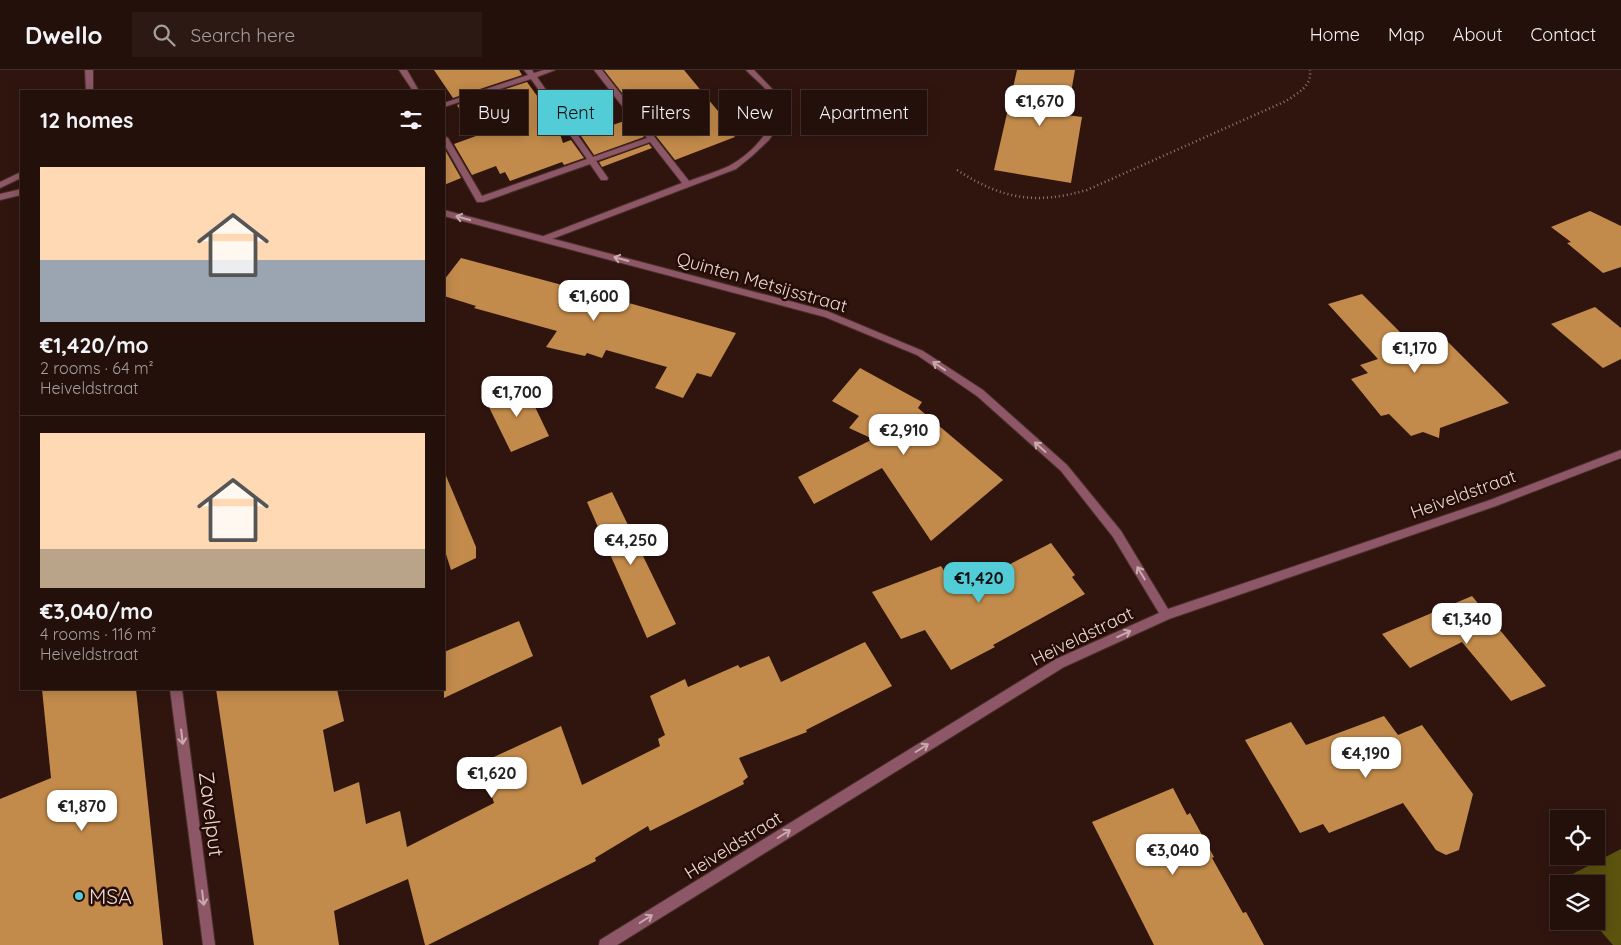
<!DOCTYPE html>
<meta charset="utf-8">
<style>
:root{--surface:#24100b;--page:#2c1914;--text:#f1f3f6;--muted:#a39d9d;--line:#41302c;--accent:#52ccd6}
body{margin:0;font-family:Quicksand,sans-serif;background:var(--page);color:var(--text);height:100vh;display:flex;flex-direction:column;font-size:19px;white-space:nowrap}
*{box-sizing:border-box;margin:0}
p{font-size:16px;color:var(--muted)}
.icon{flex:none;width:28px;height:28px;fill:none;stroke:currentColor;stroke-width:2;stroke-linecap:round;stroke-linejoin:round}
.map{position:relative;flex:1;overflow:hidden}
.sheet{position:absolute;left:20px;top:20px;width:425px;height:600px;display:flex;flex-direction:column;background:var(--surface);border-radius:0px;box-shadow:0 2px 12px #0003,0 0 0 1px var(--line)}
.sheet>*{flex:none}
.guide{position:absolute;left:460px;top:20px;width:475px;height:45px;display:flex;gap:10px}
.fabs{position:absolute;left:1550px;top:740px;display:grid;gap:10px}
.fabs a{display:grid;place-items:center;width:55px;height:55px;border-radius:0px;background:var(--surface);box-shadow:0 2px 12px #0003,0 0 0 1px var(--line);font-size:25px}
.price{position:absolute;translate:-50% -42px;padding:0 11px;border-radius:10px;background:#fff;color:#222;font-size:16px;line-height:32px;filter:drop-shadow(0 1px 2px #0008)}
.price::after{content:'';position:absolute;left:50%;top:30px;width:15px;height:11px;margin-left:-8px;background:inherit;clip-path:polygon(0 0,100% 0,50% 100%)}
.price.selected{background:var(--accent);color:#111}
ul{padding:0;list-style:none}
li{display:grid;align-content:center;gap:10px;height:265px;padding:0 20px}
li+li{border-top:1px solid var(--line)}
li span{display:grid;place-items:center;height:155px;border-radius:0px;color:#555}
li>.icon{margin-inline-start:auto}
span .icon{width:90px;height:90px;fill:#fffc;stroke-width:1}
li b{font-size:21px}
h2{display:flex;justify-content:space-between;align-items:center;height:60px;padding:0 20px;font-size:21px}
.pill{padding:0 18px;border-radius:0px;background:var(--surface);box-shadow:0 2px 12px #0003,0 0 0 1px var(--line);font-size:18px;line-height:45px}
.pill.selected{background:var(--accent);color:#111}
header{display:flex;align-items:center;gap:30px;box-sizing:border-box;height:70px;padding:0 25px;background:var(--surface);border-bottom:1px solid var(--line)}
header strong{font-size:24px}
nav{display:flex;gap:28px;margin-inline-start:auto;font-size:18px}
.search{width:350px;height:45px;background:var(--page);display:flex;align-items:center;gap:12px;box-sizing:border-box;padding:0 18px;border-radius:0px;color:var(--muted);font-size:19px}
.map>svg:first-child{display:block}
.forest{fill:#5b530e}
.building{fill:#c38b4b}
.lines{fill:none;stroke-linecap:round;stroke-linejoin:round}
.lane-casing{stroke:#4a302a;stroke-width:2}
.street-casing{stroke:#4a302a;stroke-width:2}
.path{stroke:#917a74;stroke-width:2.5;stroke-dasharray:1 3;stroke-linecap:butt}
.lane{fill:#8d5767;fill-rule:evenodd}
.street{fill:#8d5767;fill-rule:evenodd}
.oneway{stroke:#caabad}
.poi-dot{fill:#52ccd6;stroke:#250c06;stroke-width:2}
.labels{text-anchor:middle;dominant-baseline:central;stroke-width:5;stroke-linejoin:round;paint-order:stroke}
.street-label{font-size:18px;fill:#ebd8d3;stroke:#250c06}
.near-street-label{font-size:21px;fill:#ebd8d3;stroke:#250c06}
.near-poi-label{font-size:21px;fill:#ebd8d3;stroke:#250c06;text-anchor:start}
</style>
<header>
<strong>Dwello</strong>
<div class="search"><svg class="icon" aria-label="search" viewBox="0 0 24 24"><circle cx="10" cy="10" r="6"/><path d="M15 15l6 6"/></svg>Search here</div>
<nav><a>Home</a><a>Map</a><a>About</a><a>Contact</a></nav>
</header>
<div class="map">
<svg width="1621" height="875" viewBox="0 0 1621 875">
<rect width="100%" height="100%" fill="#30150f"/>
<path class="forest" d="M 1621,779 L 1621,875 L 1613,875 L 1592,851 L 1596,851 L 1596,814 L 1559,814 L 1557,812 Z"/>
<g class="building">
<path d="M 434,0 L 519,0 L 522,5 L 453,28 Z"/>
<path d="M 604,0 L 684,0 L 732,58 L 728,59 L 735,67 L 675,90 Z"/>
<path d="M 1017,0 L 1075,0 L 1067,45 L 1082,47 L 1071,113 L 994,100 Z"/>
<path d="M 527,12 L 556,52 L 563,73 L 571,70 L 584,88 L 564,95 L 562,92 L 510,111 L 505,102 L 500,104 L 496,96 L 472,105 L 454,74 L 476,66 L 457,35 Z"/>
<path d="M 630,49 L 644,67 L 594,85 L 581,66 Z"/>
<path d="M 649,74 L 652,78 L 602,97 L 599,92 Z"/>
<path d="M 444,78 L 461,108 L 444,115 Z"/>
<path d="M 1590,141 L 1621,156 L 1621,197 L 1603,203 L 1567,173 L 1571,172 L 1551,157 Z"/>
<path d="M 461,188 L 618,230 L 736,263 L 711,307 L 697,303 L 683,328 L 655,318 L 667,297 L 606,280 L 602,288 L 587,283 L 585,286 L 546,277 L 557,261 L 474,238 L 476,236 L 444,226 L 444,210 Z"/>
<path d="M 1362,224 L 1409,271 L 1438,262 L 1509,333 L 1440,358 L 1439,368 L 1423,362 L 1411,366 L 1389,344 L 1381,346 L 1351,309 L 1368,303 L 1360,295 L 1378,289 L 1328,234 Z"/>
<path d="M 1595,237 L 1621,258 L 1621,289 L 1603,298 L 1551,254 Z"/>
<path d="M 860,298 L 922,332 L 918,338 L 1003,410 L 931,471 L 882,398 L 814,434 L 798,407 L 873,369 L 849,358 L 859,346 L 832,331 Z"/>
<path d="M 524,314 L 549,366 L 511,382 L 485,329 Z"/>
<path d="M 444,401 L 476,477 L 476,488 L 451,500 L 444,478 Z"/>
<path d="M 612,422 L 676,554 L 647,568 L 587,432 Z"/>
<path d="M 1051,473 L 1075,505 L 1072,507 L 1085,524 L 993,575 L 995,577 L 951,600 L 925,560 L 901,569 L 872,522 L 941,496 L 958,521 Z"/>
<path d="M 1472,526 L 1546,616 L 1511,631 L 1462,572 L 1410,598 L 1382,564 Z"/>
<path d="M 519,551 L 533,586 L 444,628 L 444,582 Z"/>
<path d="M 865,572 L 892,616 L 806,660 L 807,662 L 739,688 L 748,707 L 743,711 L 744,714 L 650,761 L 648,756 L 595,788 L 596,791 L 428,875 L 425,875 L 408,809 L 334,841 L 339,875 L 254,875 L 216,619 L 337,619 L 344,651 L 323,660 L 334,722 L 359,712 L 366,754 L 400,741 L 407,777 L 494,733 L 481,693 L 561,656 L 582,715 L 660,676 L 658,669 L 665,665 L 650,626 L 685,609 L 688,617 L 738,595 L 740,598 L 769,586 L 781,612 Z"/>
<path d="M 42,619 L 136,619 L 163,875 L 0,875 L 0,729 L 51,708 Z"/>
<path d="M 1384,646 L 1398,665 L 1422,655 L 1473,724 L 1459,780 L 1446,785 L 1436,780 L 1403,733 L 1329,763 L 1323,754 L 1300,763 L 1245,670 L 1291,652 L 1306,675 Z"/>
<path d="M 1173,718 L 1187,745 L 1190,743 L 1214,787 L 1212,788 L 1243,843 L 1246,842 L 1264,875 L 1154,875 L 1092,752 Z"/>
</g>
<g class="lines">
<defs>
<g id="lane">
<path d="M 399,0 L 407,0 L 419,21 L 413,21 Z"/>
<path d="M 524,0 L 532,0 L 534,3 L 544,0 L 555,0 L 537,7 L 593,87 L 647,68 L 594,0 L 602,0 L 689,111 C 702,106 716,102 729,96 C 750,85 782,55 772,29 C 768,18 754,9 746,0 L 754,0 L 777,24 L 782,40 L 780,50 L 776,60 L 769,70 L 752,86 L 736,99 L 544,172 L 541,171 L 541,167 L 682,113 L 650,72 L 596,91 L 608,108 L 607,110 L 601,110 L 590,94 L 483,132 L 477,132 L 444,74 L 444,66 L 448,68 L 482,126 L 587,89 L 531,9 L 444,37 L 444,33 L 528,5 Z"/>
</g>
<g id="street">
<path d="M 85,0 L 93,0 L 93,21 L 86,21 Z"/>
<path d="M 21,102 L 21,108 L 0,118 L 0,112 Z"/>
<path d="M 21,119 L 21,125 L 0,130 L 0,124 Z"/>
<path d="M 444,140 L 827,241 L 923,281 L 983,320 L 1067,395 L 1121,461 L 1168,539 L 1490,430 L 1621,380 L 1621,388 L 1496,436 L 1169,549 L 1064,597 L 617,875 L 599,875 L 600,870 L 1056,589 L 1159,543 L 1113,467 L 1061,401 L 977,326 L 917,285 L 825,247 L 444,146 Z"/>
<path d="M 170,619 L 182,619 L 215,875 L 203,875 Z"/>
</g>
</defs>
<use href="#lane" class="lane-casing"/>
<use href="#street" class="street-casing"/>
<path class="path" d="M 957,100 C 1002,129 1035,135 1087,120 L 1286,31 C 1298,23 1312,16 1310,0"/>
<use href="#lane" class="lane"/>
<use href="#street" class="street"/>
</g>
<defs><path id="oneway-shaft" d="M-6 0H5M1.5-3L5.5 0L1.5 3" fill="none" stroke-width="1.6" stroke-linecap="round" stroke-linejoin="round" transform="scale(1.25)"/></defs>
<g class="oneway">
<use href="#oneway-shaft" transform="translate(463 148) rotate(-165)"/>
<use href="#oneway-shaft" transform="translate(621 189) rotate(-165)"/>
<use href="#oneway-shaft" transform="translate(939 296) rotate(-146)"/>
<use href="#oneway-shaft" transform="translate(1040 377) rotate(-138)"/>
<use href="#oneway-shaft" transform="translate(1141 503) rotate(-121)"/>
<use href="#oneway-shaft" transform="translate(1124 564) rotate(-25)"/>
<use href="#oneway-shaft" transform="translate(182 667) rotate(83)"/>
<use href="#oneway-shaft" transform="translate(922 678) rotate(-32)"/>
<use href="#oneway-shaft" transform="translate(784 764) rotate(-32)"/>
<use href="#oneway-shaft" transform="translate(203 828) rotate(83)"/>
<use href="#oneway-shaft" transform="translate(646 849) rotate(-32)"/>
</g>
<circle class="poi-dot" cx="79" cy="826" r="5"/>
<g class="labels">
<g class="street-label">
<text transform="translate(762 212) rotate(16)">Quinten Metsijsstraat</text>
<text transform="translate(1463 424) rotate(-20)">Heiveldstraat</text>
<text transform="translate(1082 566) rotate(-26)">Heiveldstraat</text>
<text transform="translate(733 775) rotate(-32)">Heiveldstraat</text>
</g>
<g class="near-street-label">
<text transform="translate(212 744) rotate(83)">Zavelput</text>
</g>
<g class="near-poi-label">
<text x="89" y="826">MSA</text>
</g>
</g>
</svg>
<div class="fabs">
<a><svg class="icon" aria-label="locate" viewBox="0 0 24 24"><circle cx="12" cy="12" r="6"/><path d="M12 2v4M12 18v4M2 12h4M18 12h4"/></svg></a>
<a><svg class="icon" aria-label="layers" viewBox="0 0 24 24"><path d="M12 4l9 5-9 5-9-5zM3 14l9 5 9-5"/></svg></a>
</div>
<b class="price" style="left:1040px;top:57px">€1,670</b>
<b class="price" style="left:594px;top:252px">€1,600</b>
<b class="price" style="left:1415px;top:304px">€1,170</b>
<b class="price" style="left:517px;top:348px">€1,700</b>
<b class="price" style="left:904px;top:386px">€2,910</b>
<b class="price" style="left:631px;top:496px">€4,250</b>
<b class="price selected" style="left:979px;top:534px">€1,420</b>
<b class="price" style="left:1467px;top:575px">€1,340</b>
<b class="price" style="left:1366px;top:709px">€4,190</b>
<b class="price" style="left:492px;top:729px">€1,620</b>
<b class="price" style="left:82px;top:762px">€1,870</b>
<b class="price" style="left:1173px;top:806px">€3,040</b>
<div class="guide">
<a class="pill">Buy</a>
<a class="pill selected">Rent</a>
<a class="pill">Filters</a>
<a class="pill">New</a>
<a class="pill">Apartment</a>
</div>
<section class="sheet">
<h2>12 homes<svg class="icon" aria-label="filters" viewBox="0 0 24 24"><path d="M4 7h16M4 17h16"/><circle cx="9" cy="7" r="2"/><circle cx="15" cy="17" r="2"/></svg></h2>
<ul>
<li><span style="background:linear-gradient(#ffd9b3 60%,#9aa5b1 0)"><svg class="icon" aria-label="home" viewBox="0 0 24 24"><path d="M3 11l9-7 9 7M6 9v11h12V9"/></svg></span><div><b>€1,420/mo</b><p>2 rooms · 64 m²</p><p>Heiveldstraat</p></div></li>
<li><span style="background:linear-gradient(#ffd9b3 75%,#b9a48a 0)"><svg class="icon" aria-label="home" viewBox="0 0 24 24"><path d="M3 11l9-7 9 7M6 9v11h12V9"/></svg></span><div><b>€3,040/mo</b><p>4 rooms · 116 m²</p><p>Heiveldstraat</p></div></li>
</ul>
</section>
</div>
